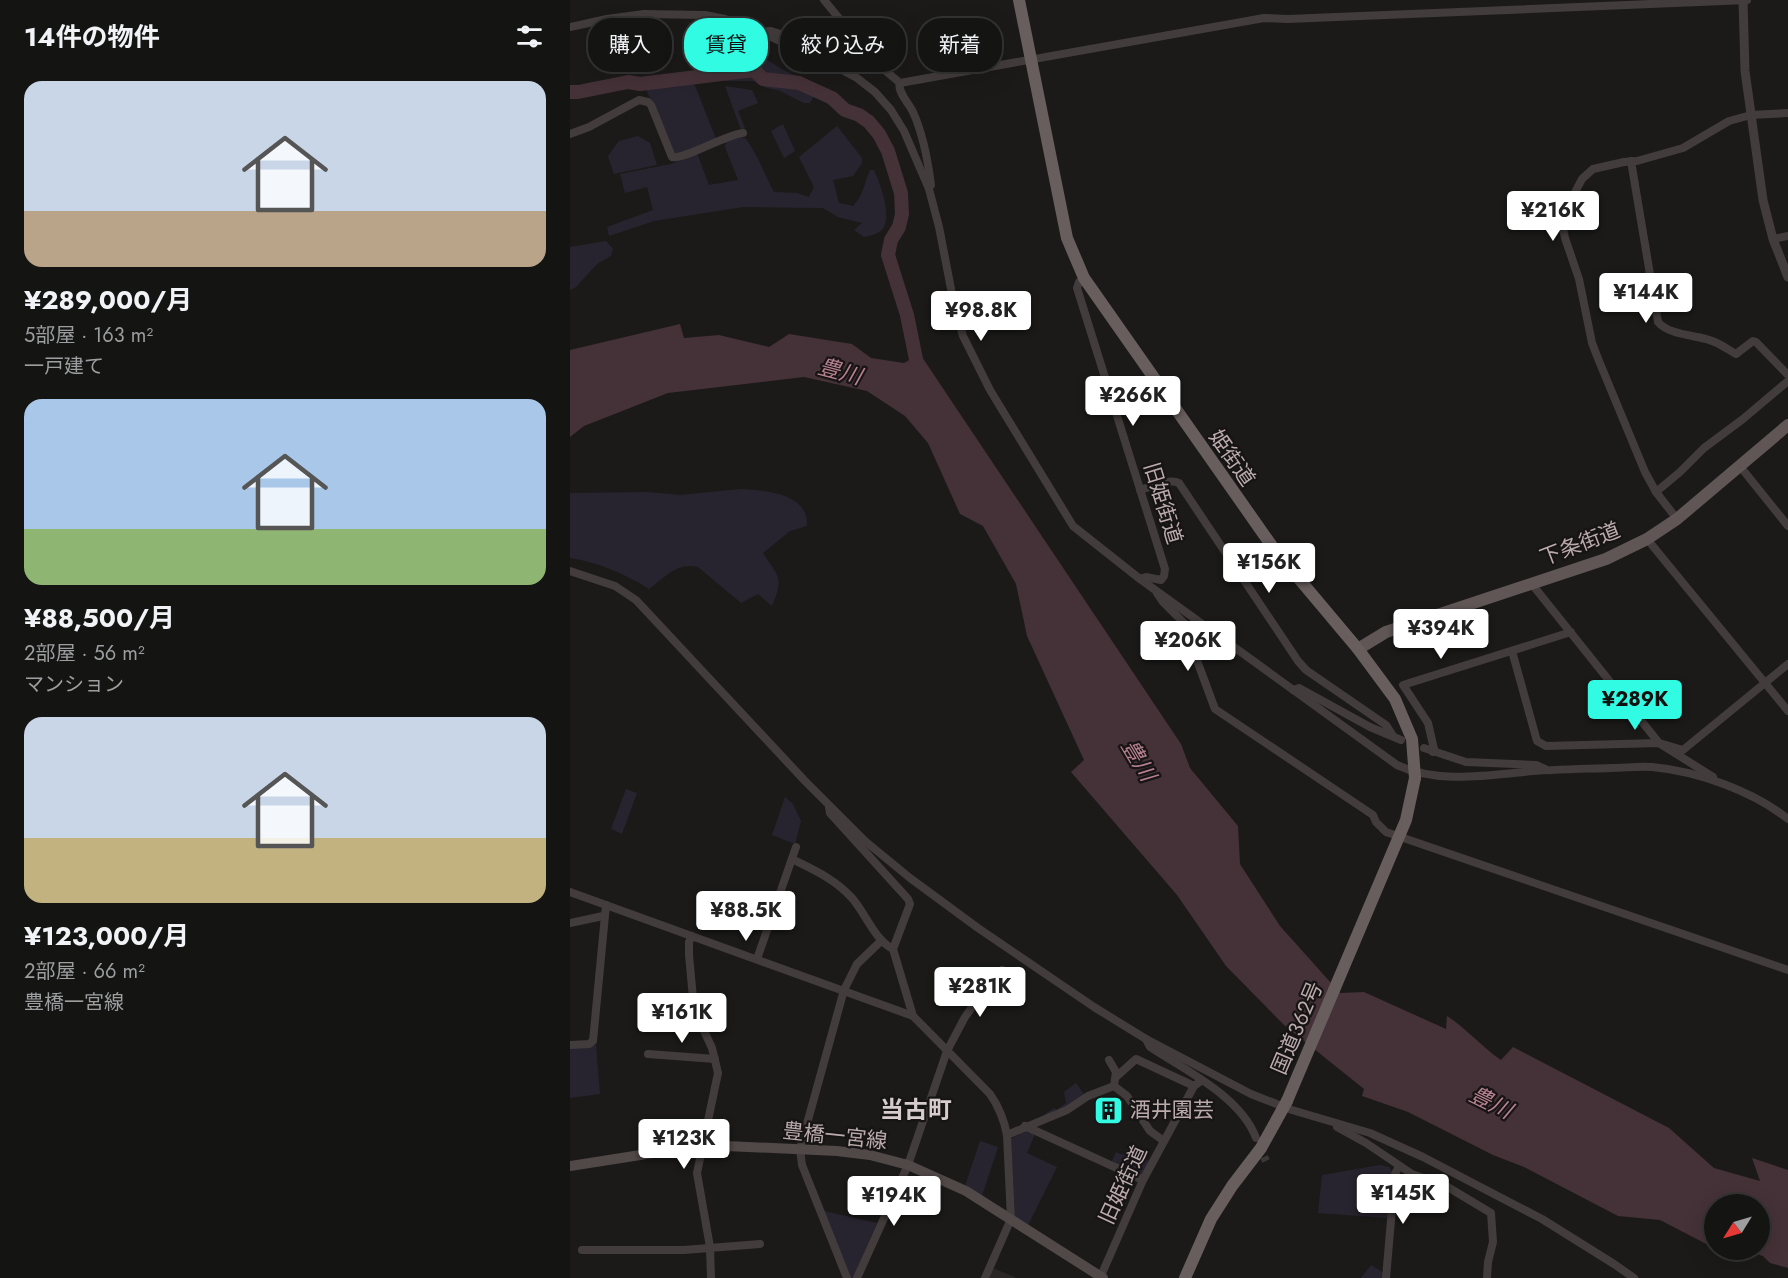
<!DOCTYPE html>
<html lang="ja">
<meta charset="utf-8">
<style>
:root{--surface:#141413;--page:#212121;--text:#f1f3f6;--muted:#9d9ea0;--line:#333;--accent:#31fbe3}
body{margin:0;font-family:Jost,"Noto Sans JP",sans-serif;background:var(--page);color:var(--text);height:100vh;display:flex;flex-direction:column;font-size:22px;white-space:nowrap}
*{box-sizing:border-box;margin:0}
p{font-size:20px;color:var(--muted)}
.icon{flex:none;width:33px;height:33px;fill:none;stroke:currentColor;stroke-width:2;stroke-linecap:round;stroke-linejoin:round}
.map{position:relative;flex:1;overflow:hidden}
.panel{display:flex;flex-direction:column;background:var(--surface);width:570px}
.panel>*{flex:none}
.top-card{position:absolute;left:18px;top:18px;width:570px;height:54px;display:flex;gap:12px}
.needle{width:39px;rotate:233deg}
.buttons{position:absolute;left:1134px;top:1194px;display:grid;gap:12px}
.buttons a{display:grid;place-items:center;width:66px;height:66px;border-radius:50%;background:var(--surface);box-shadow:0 6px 24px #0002,0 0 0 2px var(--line);font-size:30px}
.price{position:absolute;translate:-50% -51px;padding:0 14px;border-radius:6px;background:#fff;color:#222;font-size:20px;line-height:39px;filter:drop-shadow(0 2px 3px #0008)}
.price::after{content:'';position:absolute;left:50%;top:36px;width:18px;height:14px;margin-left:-9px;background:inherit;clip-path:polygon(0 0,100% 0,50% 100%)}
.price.current{background:var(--accent);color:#111}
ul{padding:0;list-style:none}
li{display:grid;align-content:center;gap:12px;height:318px;padding:0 24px}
li span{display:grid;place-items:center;height:186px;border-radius:18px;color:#555}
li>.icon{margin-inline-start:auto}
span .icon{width:108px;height:108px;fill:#fffc;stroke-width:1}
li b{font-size:26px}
h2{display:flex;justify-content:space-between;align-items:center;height:72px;padding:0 24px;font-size:26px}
.chip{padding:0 21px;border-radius:24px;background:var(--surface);box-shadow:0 6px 24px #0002,0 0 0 2px var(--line);font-size:21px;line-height:54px}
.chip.current{background:var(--accent);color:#111}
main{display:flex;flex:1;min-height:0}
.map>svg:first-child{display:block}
.built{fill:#292625}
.green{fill:#28242f}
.water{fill:#453138}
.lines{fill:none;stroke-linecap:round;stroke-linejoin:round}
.river{stroke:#453138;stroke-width:14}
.minor-tunnel{stroke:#3b3736;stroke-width:8;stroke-dasharray:8 4;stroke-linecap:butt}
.minor{stroke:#433c3c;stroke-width:8}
.tertiary{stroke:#433c3c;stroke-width:9}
.secondary{stroke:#514848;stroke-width:10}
.primary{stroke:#605656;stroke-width:12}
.trunk{stroke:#695e5e;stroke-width:12}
.trunk-bridge{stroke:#695e5e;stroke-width:12}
.labels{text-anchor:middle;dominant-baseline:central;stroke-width:4.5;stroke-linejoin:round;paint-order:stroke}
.street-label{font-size:21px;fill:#bcabac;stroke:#161414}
.poi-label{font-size:21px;fill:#bcabac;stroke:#161414;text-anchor:start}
.water-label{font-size:22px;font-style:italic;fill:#b88192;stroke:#161414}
.quarter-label{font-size:24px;font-weight:bold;fill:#d7cccd;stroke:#161414}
</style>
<main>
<section class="panel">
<h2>14件の物件<svg class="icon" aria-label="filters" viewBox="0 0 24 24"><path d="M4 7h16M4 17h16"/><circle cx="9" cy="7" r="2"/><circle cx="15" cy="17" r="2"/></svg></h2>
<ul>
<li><span style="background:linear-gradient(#c9d6e8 70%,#b9a48a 0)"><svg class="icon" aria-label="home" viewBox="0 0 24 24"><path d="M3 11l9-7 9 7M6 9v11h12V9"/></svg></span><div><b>¥289,000/月</b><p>5部屋 · 163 m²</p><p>一戸建て</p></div></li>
<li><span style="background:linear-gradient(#a9c7e8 70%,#8fb573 0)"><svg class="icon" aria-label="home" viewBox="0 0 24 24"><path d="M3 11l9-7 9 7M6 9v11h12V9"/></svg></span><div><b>¥88,500/月</b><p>2部屋 · 56 m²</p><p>マンション</p></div></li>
<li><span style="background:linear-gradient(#c9d6e8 65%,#c2b280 0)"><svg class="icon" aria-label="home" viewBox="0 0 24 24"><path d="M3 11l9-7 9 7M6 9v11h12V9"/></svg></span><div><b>¥123,000/月</b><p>2部屋 · 66 m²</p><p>豊橋一宮線</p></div></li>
</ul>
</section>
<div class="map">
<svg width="1218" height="1278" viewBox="0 0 1218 1278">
<rect width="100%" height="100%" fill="#1b1a19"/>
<path class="built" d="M 423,1268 L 447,1278 L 419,1278 Z"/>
<g class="green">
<path d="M 141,39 L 163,43 L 191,56 L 215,71 L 251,87 L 253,90 L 252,95 L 244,96 L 240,103 L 234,103 L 208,90 L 197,88 L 184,81 L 151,81 L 132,78 C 128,65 134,51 141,39 Z"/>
<path d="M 94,81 L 124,83 L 146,139 L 110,155 L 104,156 L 75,87 Z"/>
<path d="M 155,86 L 182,90 L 188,103 L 168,111 L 175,128 L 171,130 Z"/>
<path d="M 213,124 L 225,151 L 214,158 L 201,131 Z"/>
<path d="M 267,126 L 292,158 L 292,163 L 283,176 L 263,180 L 269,203 L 283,206 C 294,195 294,183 300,170 L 304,170 C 310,183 323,217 312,230 C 307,234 300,236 294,237 L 284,230 L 292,223 L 268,217 L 253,208 L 173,207 L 84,221 L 39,236 L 37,227 L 83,210 L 77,187 L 55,193 L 50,174 L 101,164 L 127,153 L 139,185 L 168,180 L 155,147 L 156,143 L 164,138 L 175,138 C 188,154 194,174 204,192 L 227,193 L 239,197 L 244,187 L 229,157 Z"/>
<path d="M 68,136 L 80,143 L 87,165 L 44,174 L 38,156 L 49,141 Z"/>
<path d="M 36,241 L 43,249 L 41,256 L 27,264 L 6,287 L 0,290 L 0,247 Z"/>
<path d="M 171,489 C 190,490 224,492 234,511 C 237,515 237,521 237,526 L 220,531 L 193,553 C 209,577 214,578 202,606 L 188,594 L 171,603 L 128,567 C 107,562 94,578 79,589 C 56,574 27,562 0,558 L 0,493 L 77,492 L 110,495 Z"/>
<path d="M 56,789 L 67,793 L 52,834 L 41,829 Z"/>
<path d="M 215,797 L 223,804 L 231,821 L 225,844 L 202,835 Z"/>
<path d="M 26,1045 L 30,1094 L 0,1098 L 0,1048 Z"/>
<path d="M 506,1083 L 515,1096 L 496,1109 L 476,1116 L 475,1114 L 484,1108 L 487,1110 L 496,1103 L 494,1092 Z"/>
<path d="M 456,1130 L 465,1134 L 457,1153 L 487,1167 L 458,1225 L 445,1217 L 441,1139 Z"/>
<path d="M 410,1141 L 428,1147 L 412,1196 L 395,1186 Z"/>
<path d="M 556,1149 L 579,1161 L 571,1176 L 541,1163 L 546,1152 L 553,1155 Z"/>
<path d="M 810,1165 L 819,1167 L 822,1172 L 818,1218 L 748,1213 L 752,1175 Z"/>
<path d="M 254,1211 L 307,1223 L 283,1278 L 281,1278 Z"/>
<path d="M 801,1265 L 814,1273 L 813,1278 L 791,1278 Z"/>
</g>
<path class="water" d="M 110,324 L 114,338 L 149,335 L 199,347 L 219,334 L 282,344 L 301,358 L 334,363 L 350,354 L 611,744 L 620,768 L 668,826 L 670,864 L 710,926 L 770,993 L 794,992 L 876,1029 L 877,1016 C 897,1029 912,1047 931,1060 L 943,1047 L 1099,1128 L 1144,1168 L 1190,1181 L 1182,1158 L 1218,1170 L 1218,1268 L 1200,1263 L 1193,1256 L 1180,1252 L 1169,1255 L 1149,1250 L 1190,1250 L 1190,1204 L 1144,1204 L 1144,1248 L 1090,1220 L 1048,1216 L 954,1167 L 923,1155 L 838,1112 L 792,1096 L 794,1089 L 713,1024 L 656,966 L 607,895 L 501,772 L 514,760 L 457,636 L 446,584 L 413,526 L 390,514 L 358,443 L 335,416 L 297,391 L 234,377 L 98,393 L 14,426 L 0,437 L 0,396 L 12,385 L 0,386 L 0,350 Z"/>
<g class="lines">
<g class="river">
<path d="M 0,92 L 8,92 L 58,82 L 70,84 L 184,70 L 193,79 L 229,83 L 262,98 L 275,110 L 289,115 L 299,122 L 309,134 L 318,151 L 331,193 L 332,214 L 329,227 L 321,240 L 318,255 L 337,315 L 349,374"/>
<path d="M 0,391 L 26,382"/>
</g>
<path class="minor-tunnel" d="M 689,1146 L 696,1161"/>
<g class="minor">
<path d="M 254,0 L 304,61 L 330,83 L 694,18 L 718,19 L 1177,0"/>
<path d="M 0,27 L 37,19 L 74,14 L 135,15 L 155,19 L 190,32 L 263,65 L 287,78 L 305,92 L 321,110 L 334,131 L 359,189 L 369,227 L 382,294 L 393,336 L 420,390 L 503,526 L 570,579 L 827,765 C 866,783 912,776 954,772 C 983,769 1012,769 1041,768 C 1054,768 1069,766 1082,767 C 1127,771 1183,791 1218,819"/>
<path d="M 190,32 L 201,31 L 290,59 L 304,61"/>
<path d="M 330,83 C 327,92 339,103 343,112 C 353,134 358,161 361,185"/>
<path d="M 0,134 L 19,127 L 69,100 L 78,102 L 81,105 L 102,157 C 115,160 154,135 173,133"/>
<path d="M 1061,161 L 1088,322 C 1099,335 1124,335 1139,340 C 1148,342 1157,349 1166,354 L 1183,341 L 1186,342 L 1218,375"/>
<path d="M 1203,239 L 1218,236"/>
<path d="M 514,278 L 509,282 L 507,288 L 595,569 L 594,576 L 591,580 L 576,577 L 570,579"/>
<path d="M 1169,465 L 1218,526"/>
<path d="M 570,490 C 581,487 599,478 609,483 L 728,661 L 736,670 L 816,725 L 823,736"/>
<path d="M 1086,492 L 1110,472 L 1134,448 L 1173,419 L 1218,381"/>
<path d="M 1107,519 L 1086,492 L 1075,472 L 1029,361 L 1022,343 L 1009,279 L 995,238 L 991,219 L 1012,179 L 1023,169 L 1054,162 L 1067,161 L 1113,148 L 1159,121 L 1181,115 L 1218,113"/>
<path d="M 1077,539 L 1218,711"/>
<path d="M 0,571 L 45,586 L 66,600 L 235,781 L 295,841 L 340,878 L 408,928 L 524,1007 L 576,1039 L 681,1094 L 722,1110 L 800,1133 L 853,1157 L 972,1219 L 1044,1264 L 1064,1278"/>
<path d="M 961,583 L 1089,743 L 1143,777"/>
<path d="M 587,593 L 593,602 L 617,626 L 622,647 L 645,709 L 803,815 L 806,822 L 816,832 L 1218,970"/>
<path d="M 942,651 L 967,741 L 976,746 L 1089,743 L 1113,750 L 1218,664"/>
<path d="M 723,690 L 729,688 L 800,727 L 831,740"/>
<path d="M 854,748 L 896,762 L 966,765 L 975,769"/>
<path d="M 863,752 L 864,749 L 858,723 L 833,685 L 1001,632"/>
<path d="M 259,807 L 260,813 L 338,899 L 340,904 L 323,949 L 343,1016 L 420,1094 C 429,1107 434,1119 437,1135 L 441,1219 L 415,1278"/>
<path d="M 222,859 C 244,870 265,879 282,898 C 296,914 304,939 323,949"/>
<path d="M 0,892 L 343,1016"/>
<path d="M 0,923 L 33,916"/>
<path d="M 122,936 L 119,942 L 119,955 L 124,1009 L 142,1048 L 148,1073 L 127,1173 L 140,1247 L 141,1278"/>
<path d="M 187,959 L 226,847"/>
<path d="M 576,1039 L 580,1047 C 615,1070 671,1097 686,1138"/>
<path d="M 0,1045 L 19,1044 L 23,1041 L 36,905"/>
<path d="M 78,1054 L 145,1059"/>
<path d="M 539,1060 L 546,1072 L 544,1086 L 557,1096 L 580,1131 L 594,1141"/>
<path d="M 546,1077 L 566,1059 L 624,1086"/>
<path d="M 455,1126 L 573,1180"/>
<path d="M 767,1127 L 796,1143 L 842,1174 L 876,1186 L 921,1213 L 923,1242 L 918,1262 L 917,1278"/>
<path d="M 437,1135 L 497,1110 L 518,1096 L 544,1086"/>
<path d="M 12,1250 L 114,1250 L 190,1244"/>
<path d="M 277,1278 L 232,1165 L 230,1149 L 274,990 L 287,964 L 311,941"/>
<path d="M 287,1278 L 338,1165 L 377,1051 L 395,1017 L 426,974 L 432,970"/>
<path d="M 530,1278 L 573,1180 L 624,1086 L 631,1081"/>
<path d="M 816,1278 L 825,1174 L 829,1166"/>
</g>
<path class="tertiary" d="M 1173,0 L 1175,71 L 1193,200 L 1203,239 L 1218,277"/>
<path class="secondary" d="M 0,1166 L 134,1145 L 267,1151 L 300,1155 L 338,1165 L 396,1191 L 533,1278"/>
<path class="primary" d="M 788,649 L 816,632 L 1036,559 L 1077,539 L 1107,519 L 1218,425"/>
<g class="trunk">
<path d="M 449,0 L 497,238 L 514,278 L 704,549 L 788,649 L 825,699 L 842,739 L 845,778"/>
<path d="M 615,1278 L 641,1219 L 662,1186 L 691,1148 L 717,1101"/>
</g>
<path class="trunk-bridge" d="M 717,1101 L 836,820 L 845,778"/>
</g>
<defs>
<symbol id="building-square" viewBox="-11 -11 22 22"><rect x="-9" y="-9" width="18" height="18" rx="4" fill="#31fbe3" stroke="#161414"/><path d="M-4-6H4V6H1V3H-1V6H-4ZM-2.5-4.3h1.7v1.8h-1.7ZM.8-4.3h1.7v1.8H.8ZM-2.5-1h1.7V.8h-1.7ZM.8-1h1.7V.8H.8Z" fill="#111"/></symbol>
</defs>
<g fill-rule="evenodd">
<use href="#building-square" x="522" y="1094" width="33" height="33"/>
</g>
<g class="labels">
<g class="street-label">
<text transform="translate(662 458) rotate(55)">姫街道</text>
<text transform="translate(593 503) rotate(73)">旧姫街道</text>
<text transform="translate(1010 544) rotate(-21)">下条街道</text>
<text transform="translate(727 1028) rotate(-67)">国道362号</text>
<text transform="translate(265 1136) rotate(6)">豊橋一宮線</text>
<text transform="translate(553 1185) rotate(-65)">旧姫街道</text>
</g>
<g class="poi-label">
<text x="560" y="1110">酒井園芸</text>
</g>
<g class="water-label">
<text transform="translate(270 371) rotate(15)">豊川</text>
<text transform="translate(569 760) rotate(59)">豊川</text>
<text transform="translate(921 1102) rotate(26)">豊川</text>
</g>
<g class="quarter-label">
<text x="346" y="1109">当古町</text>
</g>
</g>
</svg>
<div class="buttons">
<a><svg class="needle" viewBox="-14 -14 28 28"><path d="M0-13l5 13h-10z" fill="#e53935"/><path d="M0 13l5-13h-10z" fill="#9d9ea0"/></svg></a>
</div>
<b class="price" style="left:983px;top:242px">¥216K</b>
<b class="price" style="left:1076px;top:324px">¥144K</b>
<b class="price" style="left:411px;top:342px">¥98.8K</b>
<b class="price" style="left:563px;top:427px">¥266K</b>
<b class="price" style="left:699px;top:594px">¥156K</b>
<b class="price" style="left:871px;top:660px">¥394K</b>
<b class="price" style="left:618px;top:672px">¥206K</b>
<b class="price current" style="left:1065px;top:731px">¥289K</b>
<b class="price" style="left:176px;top:942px">¥88.5K</b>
<b class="price" style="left:410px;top:1018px">¥281K</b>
<b class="price" style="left:112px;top:1044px">¥161K</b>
<b class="price" style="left:114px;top:1170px">¥123K</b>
<b class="price" style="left:833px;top:1225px">¥145K</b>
<b class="price" style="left:324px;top:1227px">¥194K</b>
<div class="top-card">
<a class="chip">購入</a>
<a class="chip current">賃貸</a>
<a class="chip">絞り込み</a>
<a class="chip">新着</a>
</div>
</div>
</main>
